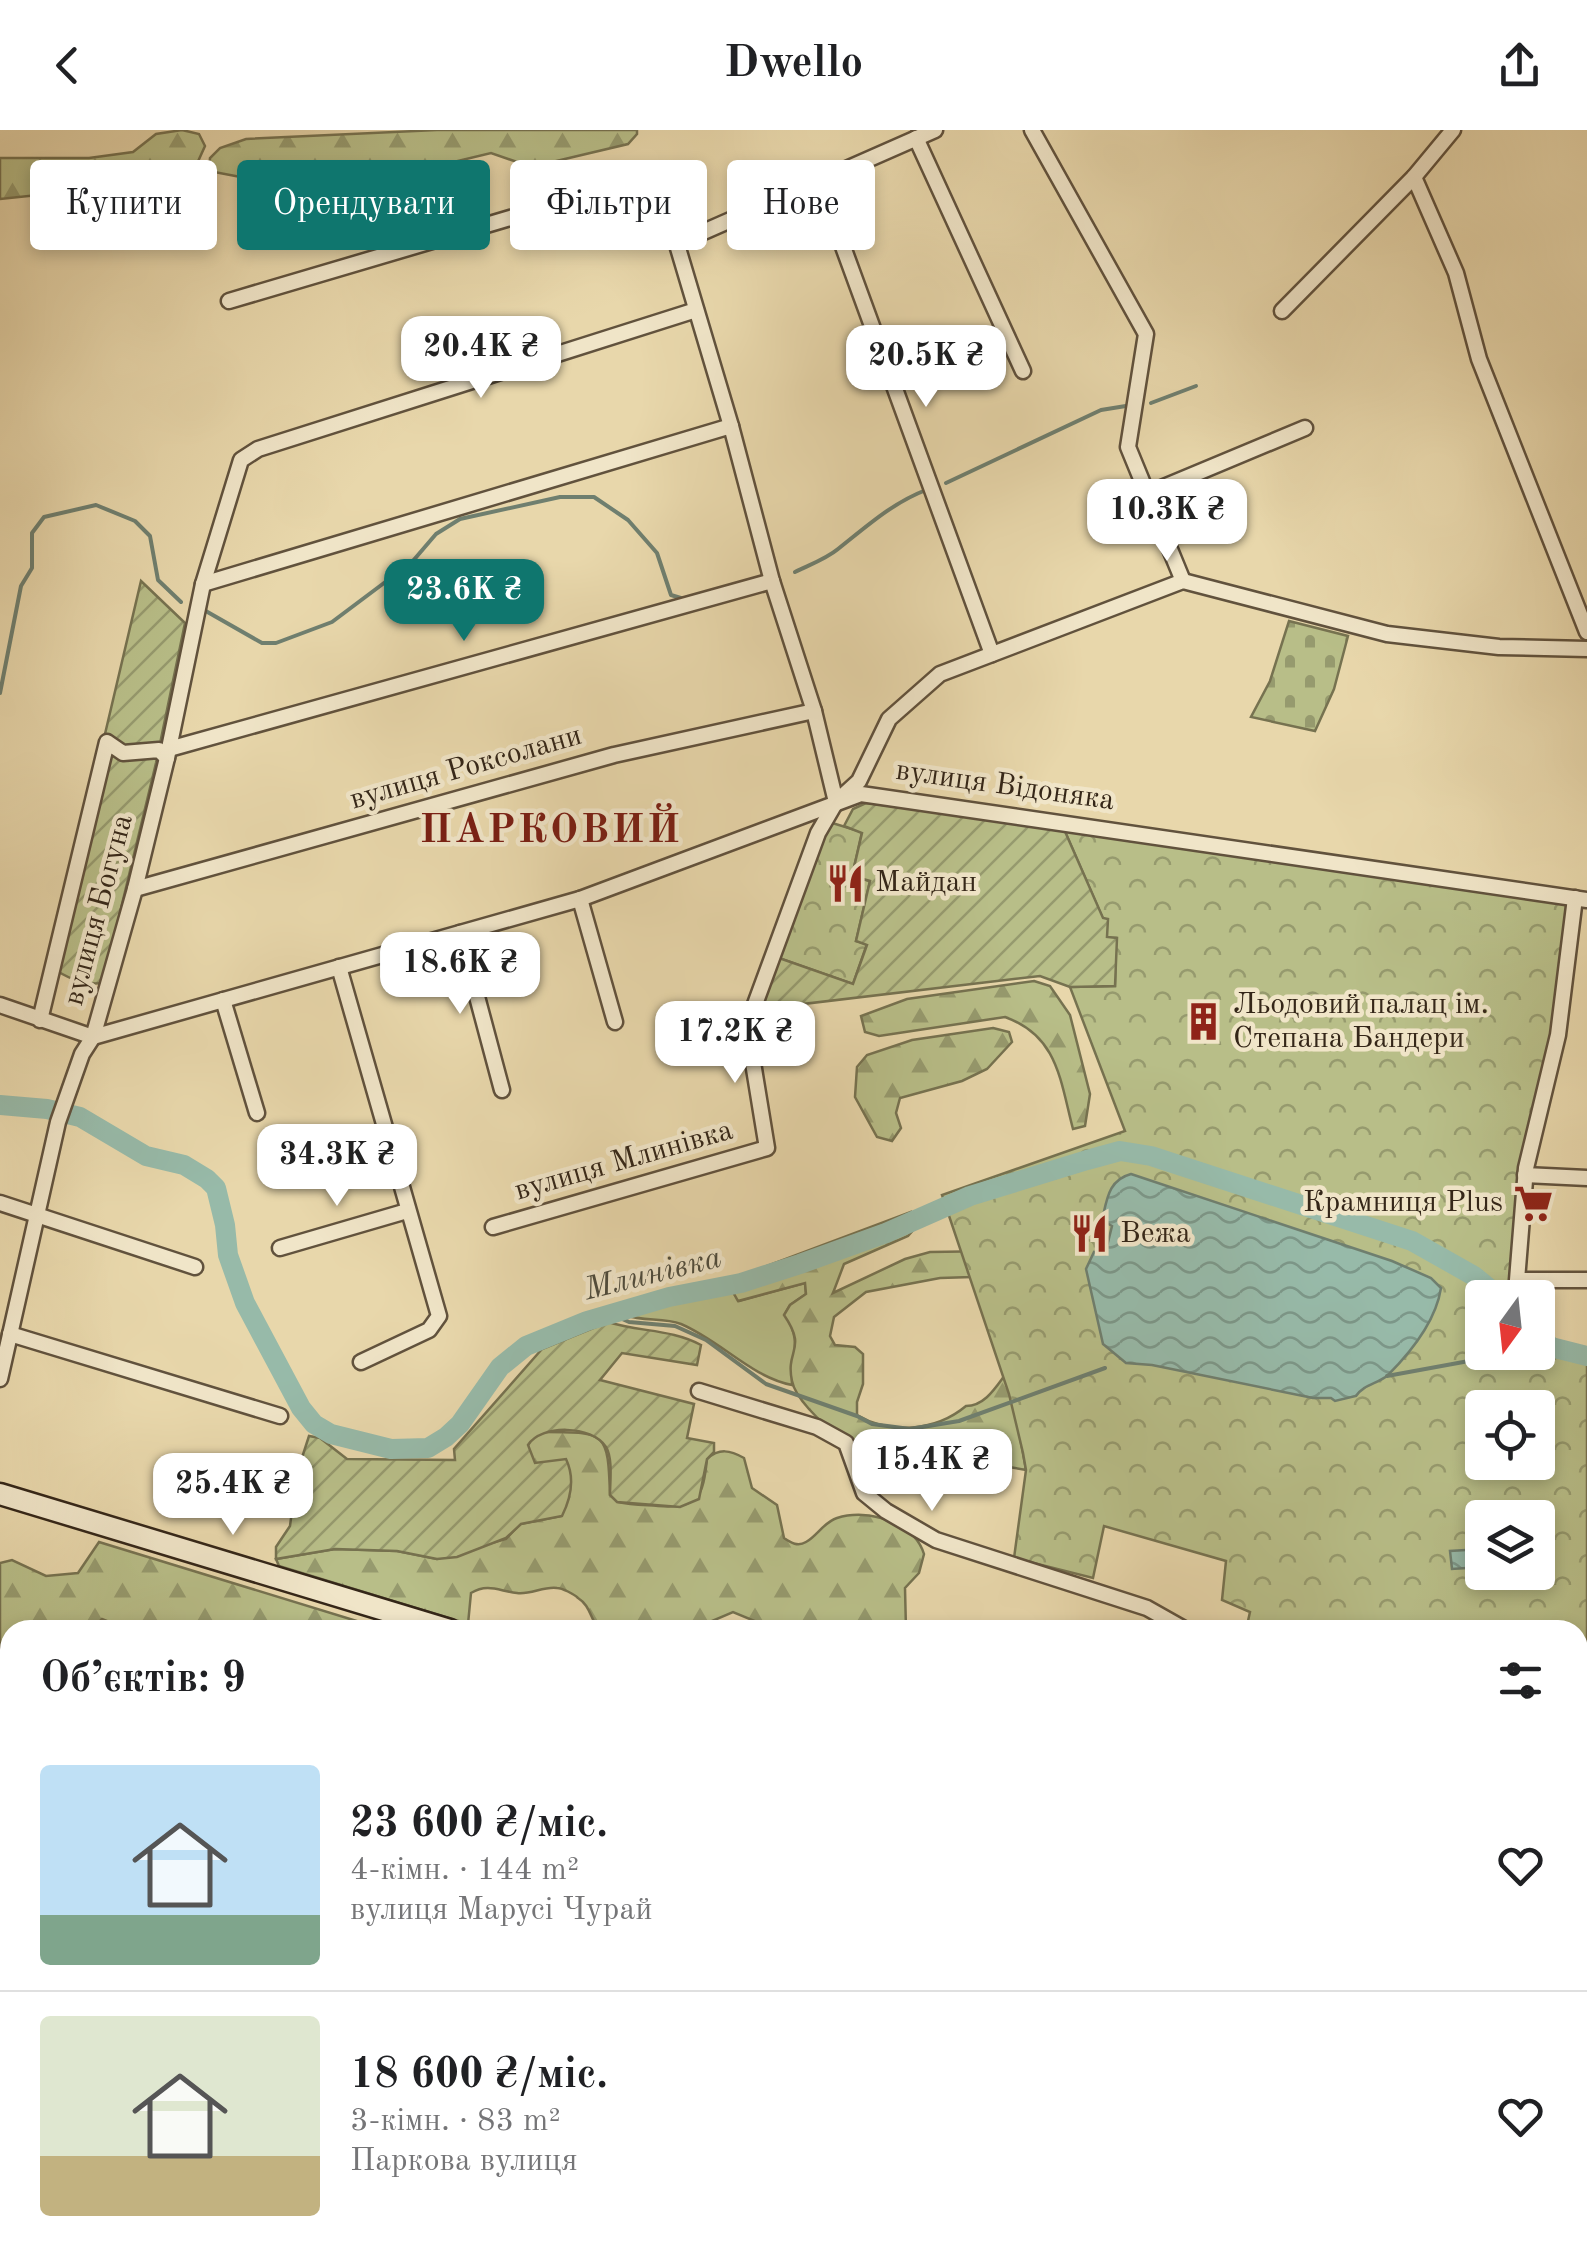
<!DOCTYPE html>
<html lang="uk">
<meta charset="utf-8">
<style>
:root{--surface:#fff;--page:#f2f2f2;--text:#202124;--muted:#757577;--line:#e0e0e0;--accent:#0f766e}
body{margin:0;font-family:"Old Standard TT",serif;background:var(--page);color:var(--text);height:100vh;display:flex;flex-direction:column;font-size:38px;white-space:nowrap}
*{box-sizing:border-box;margin:0}
p{font-size:32px;color:var(--muted)}
.icon{flex:none;width:55px;height:55px;fill:none;stroke:currentColor;stroke-width:2;stroke-linecap:round;stroke-linejoin:round}
.map{position:relative;flex:1;overflow:hidden}
.drawer{position:absolute;left:0px;top:1490px;width:1588px;height:642px;display:flex;flex-direction:column;background:var(--surface);border-radius:30px 30px 0 0;box-shadow:0 5px 15px #0003}
.drawer>*{flex:none}
.banner{position:absolute;left:30px;top:30px;width:1000px;height:90px;display:flex;gap:20px}
.needle{width:65px;rotate:195deg}
.buttons{position:absolute;left:1465px;top:1150px;display:grid;gap:20px}
.buttons a{display:grid;place-items:center;width:90px;height:90px;border-radius:10px;background:var(--surface);box-shadow:0 5px 15px #0003;font-size:50px}
.price{position:absolute;translate:-50% -85px;padding:0 22px;border-radius:20px;background:#fff;color:#222;font-size:32px;line-height:65px;filter:drop-shadow(0 2px 5px #0008)}
.price::after{content:'';position:absolute;left:50%;top:60px;width:30px;height:22px;margin-left:-15px;background:inherit;clip-path:polygon(0 0,100% 0,50% 100%)}
.price.on{background:var(--accent);color:#fff}
ul{padding:0;list-style:none}
li{display:flex;align-items:center;gap:30px;height:250px;padding:0 40px}
li+li{border-top:2px solid var(--line)}
li span{display:grid;place-items:center;flex:none;width:280px;height:200px;border-radius:10px;color:#555}
li>.icon{margin-inline-start:auto}
span .icon{width:120px;height:120px;fill:#fffc;stroke-width:1}
li b{font-size:42px}
h2{display:flex;justify-content:space-between;align-items:center;height:120px;padding:0 40px;font-size:42px}
.chip{padding:0 35px;border-radius:10px;background:var(--surface);box-shadow:0 5px 15px #0003;font-size:35px;line-height:90px}
.chip.on{background:var(--accent);color:#fff}
header{display:flex;justify-content:space-between;align-items:center;height:130px;padding:0 40px;background:var(--surface);font-size:45px;font-weight:800}
.map>svg:first-child{display:block}
.grass{fill:#b8be88;stroke:#767250;stroke-width:2.5}
.forest{fill:url(#forest-firs);stroke:#767250;stroke-width:2.5}
.cemetery{fill:url(#cemetery-stones);stroke:#767250;stroke-width:2.5}
.park{fill:url(#park-crowns);stroke:#767250;stroke-width:2.5;fill-rule:evenodd}
.garden{fill:url(#garden-furrows);stroke:#767250;stroke-width:2.5}
.water{fill:url(#water-waves);stroke:#6f7f6f;stroke-width:2.5}
.lines{fill:none;stroke-linecap:round;stroke-linejoin:round}
.stream{stroke:#6f7f6f;stroke-width:4}
.river{stroke:#97baa9;stroke-width:20}
.minor-casing{stroke:#61523d;stroke-width:19}
.tertiary-casing{stroke:#61523d;stroke-width:22}
.secondary-casing{stroke:#342618;stroke-width:25}
.minor{stroke:#f0e5c8;stroke-width:14}
.tertiary{stroke:#f0e5c8;stroke-width:18}
.secondary{stroke:#f0e5c8;stroke-width:20}
.labels{text-anchor:middle;dominant-baseline:central;stroke-width:9;stroke-linejoin:round;paint-order:stroke}
.street-label{font-size:30px;fill:#342618;stroke:#f0e5c8}
.poi-label{font-size:30px;fill:#342618;stroke:#f0e5c8;text-anchor:start}
.water-label{font-size:32px;font-style:italic;fill:#4d4b3c;stroke:#f0e5c8}
.district-label{font-size:40px;font-weight:bold;letter-spacing:2.5px;fill:#7a1f14;stroke:#f0e5c8}
</style>
<header><svg class="icon" aria-label="back" viewBox="0 0 24 24"><path d="M15 5l-7 7 7 7"/></svg>Dwello<svg class="icon" aria-label="share" viewBox="0 0 24 24"><path d="M12 15V3M7 8l5-5 5 5M5 13v7h14v-7"/></svg></header>
<div class="map">
<svg width="1587" height="2132" viewBox="0 0 1587 2132">
<defs>
<pattern id="forest-firs" width="22" height="20" patternUnits="userSpaceOnUse" patternTransform="scale(2.5)"><rect width="22" height="20" fill="#b8be88"/><path d="M5 1l3.5 6h-7zM16 11l3.5 6h-7z" fill="#969a6e"/></pattern>
<pattern id="cemetery-stones" width="16" height="16" patternUnits="userSpaceOnUse" patternTransform="scale(2.5)"><rect width="16" height="16" fill="#b8be88"/><path d="M2 7V4a2 2 0 0 1 4 0v3zM10 15v-3a2 2 0 0 1 4 0v3z" fill="#969a6e"/></pattern>
<pattern id="park-crowns" width="20" height="18" patternUnits="userSpaceOnUse" patternTransform="scale(2.5)"><rect width="20" height="18" fill="#b8be88"/><path d="M2 6a3 3 0 1 1 6 0M12 15a3 3 0 1 1 6 0" fill="none" stroke="#969a6e"/></pattern>
<pattern id="garden-furrows" width="10" height="10" patternUnits="userSpaceOnUse" patternTransform="scale(2.5)"><rect width="10" height="10" fill="#b8be88"/><path d="M-1 1l2-2M0 10L10 0M9 11l2-2" fill="none" stroke="#969a6e"/></pattern>
<pattern id="water-waves" width="16" height="10" patternUnits="userSpaceOnUse" patternTransform="scale(2.5)"><rect width="16" height="10" fill="#97baa9"/><path d="M0 5q4-4 8 0t8 0" fill="none" stroke="#7c9789"/></pattern>
</defs>
<rect width="100%" height="100%" fill="#e8d7ab"/>
<filter id="stains"><feTurbulence type="fractalNoise" baseFrequency=".002" numOctaves="4"/><feColorMatrix values="0 0 0 0 .2 0 0 0 0 .09 0 0 0 0 .02 0 0 0 .5 -.17"/></filter>
<radialGradient id="worn" r=".72"><stop offset=".6" stop-color="#630" stop-opacity="0"/><stop offset="1" stop-color="#630" stop-opacity=".3"/></radialGradient>
<g class="grass">
<path d="M 805,1153 L 806,1164 L 790,1175 L 785,1184 C 803,1213 791,1224 792,1255 C 751,1247 721,1211 681,1194 C 663,1187 643,1192 626,1185 L 673,1171 L 733,1162 L 739,1171 Z"/>
<path d="M 1578,2030 L 1587,2032 L 1587,2132 L 1459,2132 L 1455,2123 L 1578,2122 Z"/>
</g>
<g class="forest">
<path d="M 182,0 L 199,4 L 205,16 L 190,49 L 0,69 L 0,28 L 89,28 L 133,22 L 156,4 Z"/>
<path d="M 437,0 L 637,0 L 637,4 L 628,14 L 548,33 L 517,32 L 491,23 L 437,36 L 338,48 L 251,49 L 209,41 L 210,28 L 220,18 L 246,9 Z"/>
<path d="M 1034,851 L 1050,856 L 1070,885 L 1090,964 L 1085,996 L 1073,999 C 1060,950 1058,906 1005,887 L 879,906 L 865,902 L 861,886 L 907,869 Z"/>
<path d="M 993,898 L 1009,902 L 1012,912 L 987,939 L 962,951 L 900,968 L 896,983 L 901,998 L 892,1011 L 877,1007 L 855,967 L 857,937 L 867,925 L 912,910 Z"/>
<path d="M 911,1082 L 916,1097 L 908,1106 L 844,1134 L 833,1163 L 905,1129 L 930,1122 L 994,1121 L 972,1147 L 940,1148 L 866,1162 L 834,1187 L 830,1206 L 835,1215 L 855,1217 L 863,1224 L 863,1254 L 857,1272 L 857,1285 C 891,1305 936,1301 966,1276 C 986,1276 997,1255 1008,1241 L 1026,1340 L 1009,1337 L 994,1324 C 966,1338 963,1344 938,1323 L 928,1324 L 913,1340 C 881,1344 798,1283 792,1251 C 785,1219 808,1220 784,1185 L 790,1175 L 806,1164 L 805,1153 L 738,1171 L 733,1162 L 740,1146 Z"/>
<path d="M 543,1302 C 606,1302 608,1301 610,1365 L 618,1372 C 631,1375 645,1375 658,1376 C 699,1379 703,1366 707,1329 C 719,1318 730,1320 744,1328 L 752,1358 L 777,1375 L 784,1408 C 791,1413 798,1417 806,1412 C 817,1406 824,1392 837,1388 C 868,1378 914,1392 924,1424 L 919,1443 L 905,1458 L 906,1500 L 776,1500 L 733,1482 L 691,1500 L 600,1500 C 590,1490 591,1476 578,1468 C 574,1464 562,1458 557,1458 C 544,1456 530,1465 517,1463 C 499,1461 488,1453 471,1463 L 468,1494 L 279,1436 L 276,1429 L 335,1419 L 397,1421 L 437,1429 L 506,1409 L 520,1394 L 561,1386 L 529,1324 L 528,1315 L 533,1306 Z"/>
<path d="M 99,1412 L 386,1500 L 129,1500 L 102,1489 L 91,1500 L 10,1500 L 10,1531 L 0,1533 L 0,1433 L 12,1430 L 46,1446 L 78,1443 Z"/>
<path d="M 1578,2026 L 1587,2038 L 1587,2081 L 1578,2086 Z"/>
<path d="M 1566,2122 L 1567,2132 L 1506,2130 L 1518,2123 Z"/>
</g>
<g class="cemetery">
<path d="M 1289,491 L 1348,506 L 1334,559 L 1315,601 L 1251,587 L 1270,551 Z"/>
<path d="M 1192,2122 L 1432,2122 L 1436,2132 L 1183,2132 Z"/>
</g>
<g class="park">
<path d="M 829,692 L 862,702 L 852,746 L 870,751 L 856,811 L 867,814 L 853,854 L 779,828 L 820,707 Z"/>
<path d="M 1063,697 L 1569,773 L 1552,908 L 1512,1152 L 1520,1167 L 1482,1168 L 1482,1222 L 1538,1222 L 1538,1198 L 1563,1227 L 1587,1234 L 1587,1647 L 1578,1646 L 1578,1500 L 1246,1500 L 1250,1482 L 1222,1470 L 1226,1431 L 1104,1396 L 1093,1448 L 1014,1428 L 1026,1340 L 1023,1323 L 1009,1264 L 942,1065 L 1125,1001 L 1070,857 L 1115,856 L 1116,808 L 1107,808 L 1103,789 ZM 1482,1278 L 1538,1278 L 1538,1332 L 1482,1332 ZM 1482,1388 L 1538,1388 L 1538,1442 L 1482,1442 Z"/>
</g>
<g class="garden">
<path d="M 141,451 L 185,493 L 156,633 L 103,853 C 85,855 72,850 57,841 L 107,612 L 105,604 Z"/>
<path d="M 866,673 L 1063,697 L 1103,788 L 1108,789 L 1107,807 L 1117,808 L 1115,856 L 1070,857 L 1040,846 L 761,879 L 779,828 L 853,854 L 867,815 L 856,811 L 870,751 L 852,746 L 862,703 L 844,696 L 853,679 Z"/>
<path d="M 608,1192 C 639,1202 672,1199 701,1215 L 697,1235 L 622,1223 L 600,1250 L 694,1274 L 687,1308 L 714,1313 L 714,1322 L 707,1329 L 699,1369 L 680,1377 L 617,1372 L 610,1365 C 610,1351 613,1329 606,1317 C 592,1295 541,1294 528,1315 L 535,1333 L 566,1329 C 575,1348 571,1368 562,1386 L 521,1394 L 506,1408 L 457,1427 L 437,1429 L 397,1421 L 335,1419 L 276,1429 L 276,1417 L 290,1396 L 297,1343 L 309,1306 L 320,1308 L 347,1329 L 455,1330 L 454,1319 L 542,1219 Z"/>
<path d="M 1587,2081 L 1587,2132 L 1567,2132 L 1566,2123 L 1578,2122 L 1578,2086 Z"/>
</g>
<g class="water">
<path d="M 1131,1044 L 1392,1131 L 1431,1148 L 1441,1158 C 1436,1190 1411,1222 1388,1245 C 1378,1254 1364,1254 1356,1266 L 1335,1271 L 1331,1268 L 1313,1268 L 1152,1235 L 1126,1233 L 1103,1214 L 1086,1139 L 1094,1122 L 1105,1124 L 1112,1096 L 1102,1090 C 1107,1070 1108,1050 1131,1044 Z"/>
<path d="M 1482,1419 L 1482,1437 L 1452,1439 L 1450,1421 Z"/>
</g>
<g class="lines">
<g class="stream">
<path d="M 1151,273 L 1196,256"/>
<path d="M 946,353 L 1101,280 L 1132,275"/>
<path d="M 795,442 C 809,435 826,429 838,419 C 866,397 892,373 926,360"/>
<path d="M 204,480 L 262,513 L 276,513 L 332,492 L 412,432 L 436,404 L 460,389 L 560,367 L 594,367 L 628,390 L 657,423 L 671,465 L 684,469"/>
<path d="M 0,563 L 21,456 L 32,438 L 32,403 L 44,387 L 96,375 L 135,391 L 150,406 L 158,450 L 181,472"/>
<path d="M 609,1183 L 629,1192 L 675,1196 L 706,1210 L 766,1254 L 857,1286 L 872,1294 L 910,1299 L 959,1291 L 1105,1238"/>
<path d="M 1538,1219 L 1551,1217"/>
<path d="M 1387,1246 L 1518,1222"/>
</g>
<g class="river">
<path d="M 0,975 L 47,979 L 80,987 L 146,1026 L 184,1035 L 207,1049 L 216,1058 L 225,1095 L 228,1125 L 245,1173 L 301,1278 L 314,1294 L 331,1304 L 391,1319 L 428,1318 L 446,1307 L 460,1294 L 500,1237 L 526,1216 L 587,1191 L 669,1167 L 741,1153 L 800,1134 L 886,1103 L 970,1066 L 1087,1030 L 1120,1021 L 1151,1026 L 1412,1111 L 1474,1146 L 1501,1168"/>
<path d="M 1538,1204 L 1551,1217 L 1587,1226"/>
</g>
<defs>
<g id="minor">
<path d="M 1032,0 L 1146,204 L 1128,317 L 1183,451"/>
<path d="M 916,8 L 1023,241"/>
<path d="M 1414,47 L 1456,143 L 1479,229 L 1587,502"/>
<path d="M 819,51 L 992,524"/>
<path d="M 676,114 L 935,0"/>
<path d="M 229,171 L 632,52 L 651,56 L 664,71 L 731,296 L 772,451 L 814,581 L 836,672"/>
<path d="M 1282,181 L 1414,47 L 1453,0"/>
<path d="M 1147,364 L 1305,298"/>
<path d="M 203,454 L 731,296"/>
<path d="M 169,619 L 772,451"/>
<path d="M 135,759 L 614,625 L 814,581"/>
<path d="M 1575,768 L 1558,905 L 1526,1038 L 1517,1150 L 1587,1150"/>
<path d="M 580,769 L 615,892"/>
<path d="M 460,803 L 502,960"/>
<path d="M 339,837 L 439,1186 L 429,1200 L 361,1232"/>
<path d="M 223,870 L 257,983"/>
<path d="M 0,875 L 93,907"/>
<path d="M 40,890 L 107,612 L 123,623 L 159,620 L 167,628"/>
<path d="M 93,907 L 580,769 L 861,664 L 1587,770"/>
<path d="M 1525,1045 L 1587,1048"/>
<path d="M 0,1073 L 195,1137"/>
<path d="M 493,1097 L 767,1018 L 747,896 L 818,703 L 836,672 L 859,651 L 889,589 L 940,544 L 1183,451 L 1387,504 L 1499,517 L 1587,519"/>
<path d="M 280,1118 L 407,1081"/>
<path d="M 10,1204 L 280,1286"/>
<path d="M 0,1249 L 58,992 L 82,924 L 93,907 L 135,759 L 167,628 L 203,454 L 241,330 L 258,319 L 696,180"/>
<path d="M 699,1261 L 817,1297 L 846,1313 L 864,1363 L 886,1381 L 936,1410 L 1147,1478 L 1186,1500"/>
<path d="M 0,1537 L 10,1536"/>
<path d="M 0,1692 L 10,1692"/>
<path d="M 0,1820 L 10,1820"/>
<path d="M 0,1943 L 10,1942"/>
<path d="M 1578,1949 L 1587,1953"/>
<path d="M 0,2061 L 10,2060"/>
<path d="M 211,2122 L 211,2132"/>
<path d="M 555,2122 L 562,2132"/>
<path d="M 846,2122 L 857,2132"/>
<path d="M 1120,2122 L 1129,2132"/>
<path d="M 1059,2132 L 1077,2122"/>
</g>
<g id="tertiary">
<path d="M 1578,1813 L 1587,1807"/>
<path d="M 1440,2122 L 1443,2132"/>
<path d="M 1183,2132 L 1192,2122"/>
</g>
<g id="secondary">
<path d="M 0,1364 L 450,1500"/>
<path d="M 1578,1678 L 1587,1679"/>
</g>
</defs>
<use href="#minor" class="minor-casing"/>
<use href="#tertiary" class="tertiary-casing"/>
<use href="#secondary" class="secondary-casing"/>
<use href="#minor" class="minor"/>
<use href="#tertiary" class="tertiary"/>
<use href="#secondary" class="secondary"/>
</g>
<defs>
<symbol id="restaurant-bare" viewBox="-9 -9 18 18"><path d="M-5-6h1v4h1v-4h1v4h1v-4h1v5L-1.5 .5V6h-2V.5L-5-1ZM5-6V6H3V1.5H1.5Q1.5-4 5-6Z" fill="#8f2418" stroke="#f0e5c8" stroke-width="2.5" paint-order="stroke"/></symbol>
<symbol id="building-bare" viewBox="-9 -9 18 18"><path d="M-4-6H4V6H1V3H-1V6H-4ZM-2.5-4.3h1.7v1.8h-1.7ZM.8-4.3h1.7v1.8H.8ZM-2.5-1h1.7V.8h-1.7ZM.8-1h1.7V.8H.8Z" fill="#8f2418" stroke="#f0e5c8" stroke-width="2.5" paint-order="stroke"/></symbol>
<symbol id="supermarket-bare" viewBox="-9 -9 18 18"><path d="M-6-5.5h2.5l.6 2H6L4.5 2H-2.5L-4.4-4H-6ZM-1.5 3.2a1.3 1.3 0 1 0 .1 0ZM3 3.2a1.3 1.3 0 1 0 .1 0Z" fill="#8f2418" stroke="#f0e5c8" stroke-width="2.5" paint-order="stroke"/></symbol>
</defs>
<g fill-rule="evenodd">
<use href="#restaurant-bare" x="818" y="726" width="55" height="55"/>
<use href="#building-bare" x="1176" y="864" width="55" height="55"/>
<use href="#supermarket-bare" x="1506" y="1046" width="55" height="55"/>
<use href="#restaurant-bare" x="1062" y="1076" width="55" height="55"/>
</g>
<g class="labels">
<g class="street-label">
<text transform="translate(466 638) rotate(-16)">вулиця Роксолани</text>
<text transform="translate(1005 656) rotate(8)">вулиця Відоняка</text>
<text transform="translate(99 780) rotate(-75)">вулиця Богуна</text>
<text transform="translate(624 1031) rotate(-16)">вулиця Млинівка</text>
</g>
<g class="poi-label">
<text x="875" y="753">Майдан</text>
<text x="1233" y="875">Льодовий палац ім.<tspan x="1233" dy="34">Степана Бандери</tspan></text>
<text x="1503" y="1073" text-anchor="end">Крамниця Plus</text>
<text x="1120" y="1104">Вежа</text>
</g>
<g class="water-label">
<text transform="translate(653 1145) rotate(-14)">Млинівка</text>
</g>
<g class="district-label">
<text x="551" y="702">ПАРКОВИЙ</text>
</g>
</g>
<rect width="100%" height="100%" filter="url(#stains)"/>
<rect width="100%" height="100%" fill="url(#worn)"/>
</svg>
<div class="buttons">
<a><svg class="needle" viewBox="-14 -14 28 28"><path d="M0-13l5 13h-10z" fill="#e53935"/><path d="M0 13l5-13h-10z" fill="#757577"/></svg></a>
<a><svg class="icon" aria-label="locate" viewBox="0 0 24 24"><circle cx="12" cy="12" r="6"/><path d="M12 2v4M12 18v4M2 12h4M18 12h4"/></svg></a>
<a><svg class="icon" aria-label="layers" viewBox="0 0 24 24"><path d="M12 4l9 5-9 5-9-5zM3 14l9 5 9-5"/></svg></a>
</div>
<b class="price" style="left:481px;top:271px">20.4K ₴</b>
<b class="price" style="left:926px;top:280px">20.5K ₴</b>
<b class="price" style="left:1167px;top:434px">10.3K ₴</b>
<b class="price on" style="left:464px;top:514px">23.6K ₴</b>
<b class="price" style="left:460px;top:887px">18.6K ₴</b>
<b class="price" style="left:735px;top:956px">17.2K ₴</b>
<b class="price" style="left:337px;top:1079px">34.3K ₴</b>
<b class="price" style="left:932px;top:1384px">15.4K ₴</b>
<b class="price" style="left:233px;top:1408px">25.4K ₴</b>
<div class="banner">
<a class="chip">Купити</a>
<a class="chip on">Орендувати</a>
<a class="chip">Фільтри</a>
<a class="chip">Нове</a>
</div>
<section class="drawer">
<h2>Об’єктів: 9<svg class="icon" aria-label="filters" viewBox="0 0 24 24"><path d="M4 7h16M4 17h16"/><circle cx="9" cy="7" r="2"/><circle cx="15" cy="17" r="2"/></svg></h2>
<ul>
<li><span style="background:linear-gradient(#bfe0f5 75%,#7fa58c 0)"><svg class="icon" aria-label="home" viewBox="0 0 24 24"><path d="M3 11l9-7 9 7M6 9v11h12V9"/></svg></span><div><b>23 600 ₴/міс.</b><p>4-кімн. · 144 m²</p><p>вулиця Марусі Чурай</p></div><svg class="icon" aria-label="heart" viewBox="0 0 24 24"><path d="M12 20l-8-8c-3-5 5-10 8-4 3-6 11-1 8 4z"/></svg></li>
<li><span style="background:linear-gradient(#dfe7d0 70%,#c2b280 0)"><svg class="icon" aria-label="home" viewBox="0 0 24 24"><path d="M3 11l9-7 9 7M6 9v11h12V9"/></svg></span><div><b>18 600 ₴/міс.</b><p>3-кімн. · 83 m²</p><p>Паркова вулиця</p></div><svg class="icon" aria-label="heart" viewBox="0 0 24 24"><path d="M12 20l-8-8c-3-5 5-10 8-4 3-6 11-1 8 4z"/></svg></li>
</ul>
</section>
</div>
